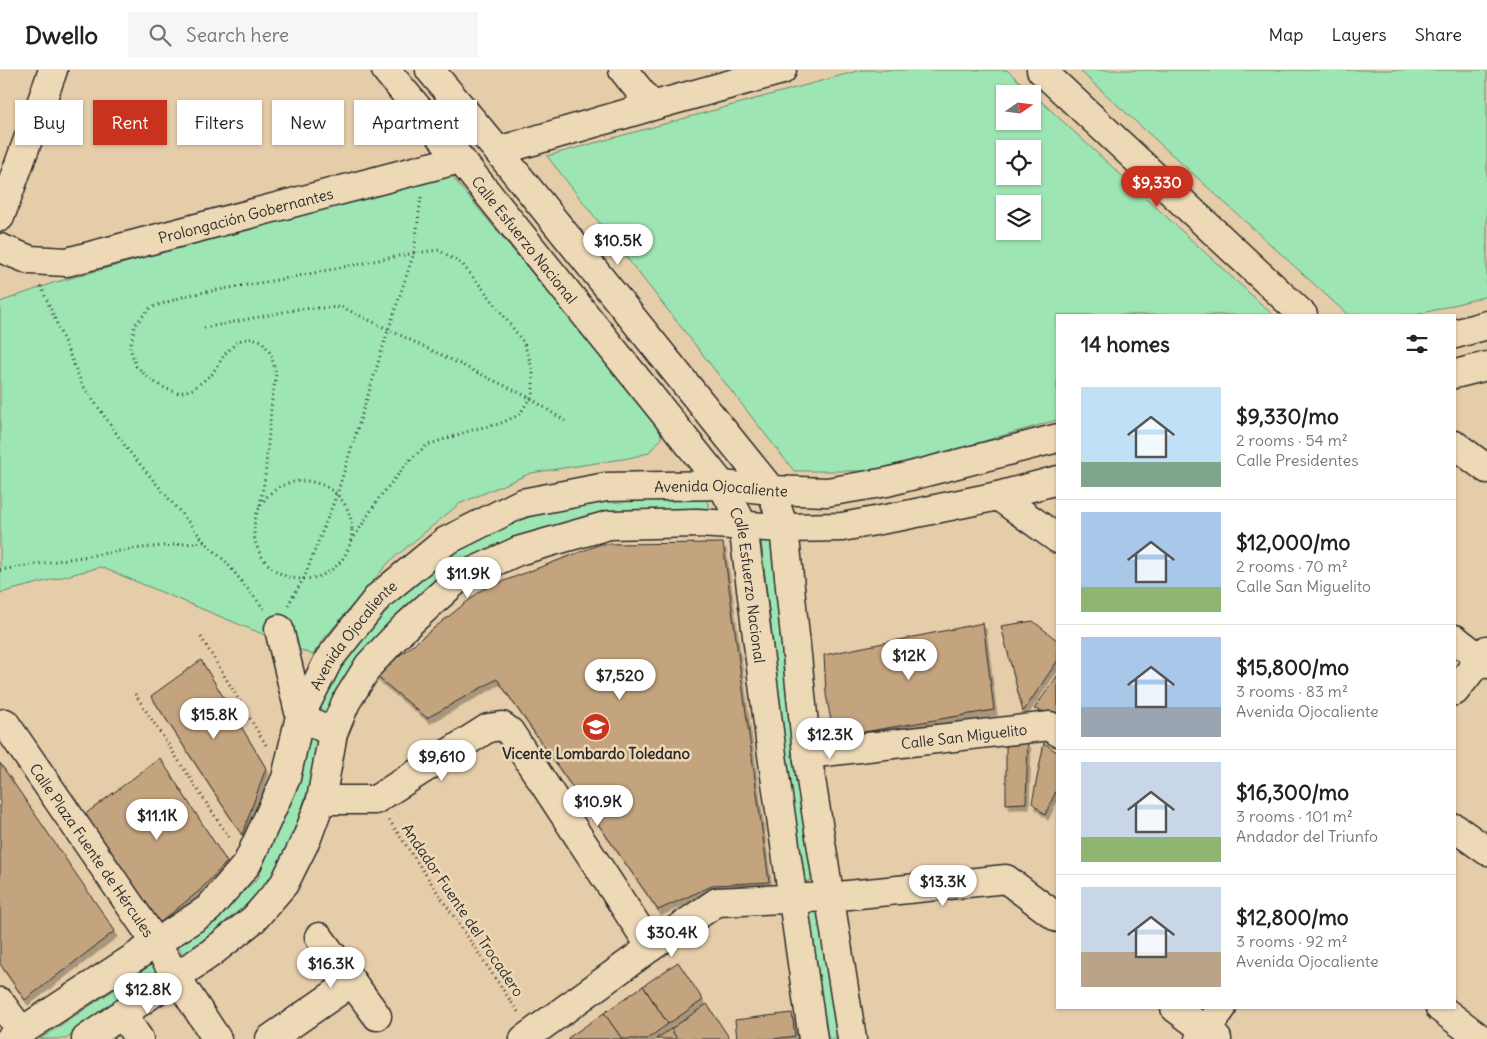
<!DOCTYPE html>
<meta charset="utf-8">
<style>
:root{--surface:#fff;--page:#f6f6f6;--text:#222;--muted:#767676;--line:#e0e0e0;--accent:#c8321e}
body{margin:0;font-family:Delius,sans-serif;background:var(--page);color:var(--text);height:100vh;display:flex;flex-direction:column;font-size:19px;white-space:nowrap}
*{box-sizing:border-box;margin:0}
p{font-size:16px;color:var(--muted)}
.icon{flex:none;width:28px;height:28px;fill:none;stroke:currentColor;stroke-width:2;stroke-linecap:round;stroke-linejoin:round}
.map{position:relative;flex:1;overflow:hidden}
.drawer{position:absolute;left:1056px;top:244px;width:400px;height:695px;display:flex;flex-direction:column;background:var(--surface);border-radius:0px;box-shadow:0 1px 4px #0004}
.drawer>*{flex:none}
.hud{position:absolute;left:15px;top:30px;width:475px;height:45px;display:flex;gap:10px}
.needle{width:32px;rotate:76deg}
.buttons{position:absolute;left:996px;top:15px;display:grid;gap:10px}
.buttons a{display:grid;place-items:center;width:45px;height:45px;border-radius:0px;background:var(--surface);box-shadow:0 1px 4px #0004;font-size:25px}
.price{position:absolute;translate:-50% -42px;padding:0 11px;border-radius:18px;background:#fff;color:#222;font-size:16px;line-height:32px;filter:drop-shadow(0 1px 2px #0008)}
.price::after{content:'';position:absolute;left:50%;top:30px;width:15px;height:11px;margin-left:-8px;background:inherit;clip-path:polygon(0 0,100% 0,50% 100%)}
.price.current{background:var(--accent);color:#fff}
ul{padding:0;list-style:none}
li{display:flex;align-items:center;gap:15px;height:125px;padding:0 25px}
li+li{border-top:1px solid var(--line)}
li span{display:grid;place-items:center;flex:none;width:140px;height:100px;border-radius:0px;color:#555}
li>.icon{margin-inline-start:auto}
span .icon{width:60px;height:60px;fill:#fffc;stroke-width:1}
li b{font-size:21px}
h2{display:flex;justify-content:space-between;align-items:center;height:60px;padding:0 25px;font-size:21px}
.chip{padding:0 18px;border-radius:0px;background:var(--surface);box-shadow:0 1px 4px #0004;font-size:18px;line-height:45px}
.chip.current{background:var(--accent);color:#fff}
header{display:flex;align-items:center;gap:30px;box-sizing:border-box;height:70px;padding:0 25px;background:var(--surface);border-bottom:1px solid var(--line)}
header strong{font-size:24px}
nav{display:flex;gap:28px;margin-inline-start:auto;font-size:18px}
.search{width:350px;height:45px;background:var(--page);display:flex;align-items:center;gap:12px;box-sizing:border-box;padding:0 18px;border-radius:0px;color:var(--muted);font-size:19px}
.map>svg:first-child{display:block}
.green{fill:#9de5b3;stroke:#64886f;fill-rule:evenodd}
.building{fill:#c4a47e;stroke:#2b2b2b;filter:url(#shadow)}
.lines{fill:none;stroke-linecap:round;stroke-linejoin:round}
.minor-casing{stroke:#2b2b2b;stroke-width:31}
.major-casing{stroke:#2b2b2b;stroke-width:31}
.path{stroke:#2b2b2b;stroke-width:3;stroke-dasharray:1 4;stroke-linecap:butt}
.minor{stroke:#eed9b7;stroke-width:28}
.major{stroke:#eed9b7;stroke-width:28}
.labels{text-anchor:middle;dominant-baseline:central;stroke-width:5;stroke-linejoin:round;paint-order:stroke}
.street-label{font-size:15px;fill:#2b2b2b;stroke:#eed9b7}
.poi-label{font-size:15px;font-weight:bold;fill:#2b2b2b;stroke:#eed9b7}
</style>
<header>
<strong>Dwello</strong>
<div class="search"><svg class="icon" aria-label="search" viewBox="0 0 24 24"><circle cx="10" cy="10" r="6"/><path d="M15 15l6 6"/></svg>Search here</div>
<nav><a>Map</a><a>Layers</a><a>Share</a></nav>
</header>
<div class="map">
<svg width="1487" height="969" viewBox="0 0 1487 969">
<defs>
<filter id="shadow"><feDropShadow dx="3" dy="5.5" stdDeviation="0" flood-color="#0004"/></filter>
</defs>
<rect width="100%" height="100%" fill="#e6cda9"/>
<filter id="ink" filterUnits="userSpaceOnUse"><feTurbulence type="fractalNoise" baseFrequency=".02" numOctaves="2"/><feDisplacementMap in="SourceGraphic" scale="10" xChannelSelector="R" yChannelSelector="G"/><feConvolveMatrix kernelMatrix="1 2 1 2 8 2 1 2 1" color-interpolation-filters="sRGB"/></filter>
<g filter="url(#ink)">
<g class="green">
<path d="M 861,0 L 1007,0 L 1273,245 L 1058,245 L 1057,350 L 880,401 L 794,401 L 547,86 ZM 1005,24 L 1032,24 L 1032,51 L 1005,51 ZM 1005,79 L 1032,79 L 1032,106 L 1005,106 ZM 1005,134 L 1032,134 L 1032,161 L 1005,161 Z"/>
<path d="M 1079,0 L 1487,0 L 1487,226 L 1416,245 L 1348,245 Z"/>
<path d="M 449,103 L 660,357 L 661,369 L 648,383 L 629,388 L 531,403 L 459,434 L 389,492 L 322,571 L 313,585 L 101,497 L 0,523 L 0,232 L 53,213 Z"/>
<path d="M 706,429 L 712,444 L 614,444 L 554,456 L 509,472 L 328,652 L 311,642 L 339,599 L 369,558 L 397,527 L 454,481 L 509,455 L 548,440 L 597,431 Z"/>
<path d="M 776,469 L 812,810 L 800,813 L 761,470 Z"/>
<path d="M 311,667 L 324,672 L 296,755 L 268,816 L 193,879 L 183,884 L 178,875 L 229,835 L 258,808 Z"/>
<path d="M 824,835 L 844,969 L 821,969 L 802,837 Z"/>
<path d="M 156,892 L 162,904 L 66,969 L 40,969 Z"/>
</g>
<g class="building">
<path d="M 723,473 L 769,812 L 714,815 L 658,840 L 497,609 L 427,648 L 375,605 L 483,519 L 601,474 Z"/>
<path d="M 1033,551 L 1058,571 L 1058,590 L 1023,642 L 1001,556 Z"/>
<path d="M 983,553 L 994,640 L 834,667 L 826,624 L 824,585 Z"/>
<path d="M 201,590 L 266,698 L 242,765 L 151,626 Z"/>
<path d="M 1058,605 L 1058,645 L 1034,639 Z"/>
<path d="M 1028,672 L 1026,733 L 1006,734 L 1006,676 Z"/>
<path d="M 1044,673 L 1058,683 L 1058,717 L 1045,745 L 1032,733 Z"/>
<path d="M 160,688 L 227,792 L 199,821 L 157,855 L 84,745 Z"/>
<path d="M 0,693 L 115,861 L 25,930 L 0,894 Z"/>
<path d="M 678,892 L 703,930 L 668,954 L 643,916 Z"/>
<path d="M 643,916 L 668,954 L 647,969 L 622,969 L 604,943 Z"/>
<path d="M 707,934 L 730,969 L 677,969 L 671,959 Z"/>
<path d="M 604,943 L 622,969 L 568,969 L 568,968 Z"/>
<path d="M 792,943 L 795,966 L 773,969 L 737,969 L 735,950 Z"/>
<path d="M 671,959 L 677,969 L 656,969 Z"/>
</g>
<g class="lines">
<defs>
<g id="minor">
<path id="s1" d="M 386,0 L 460,89 L 722,415 L 743,455 L 772,685 L 813,969"/>
<path d="M 430,0 L 498,81 L 771,420 L 784,458 L 807,684 L 852,969"/>
<path d="M 623,0 L 652,36"/>
<path d="M 1041,0 L 1303,245"/>
<path d="M 498,81 L 652,36 L 782,0"/>
<path d="M 0,147 L 53,0"/>
<path id="s2" d="M 0,178 L 30,190 L 67,192 L 460,89"/>
<path d="M 1455,375 L 1487,399"/>
<path d="M 998,426 L 1058,469"/>
<path d="M 279,559 L 300,646 L 333,663"/>
<path d="M 1455,569 L 1487,594"/>
<path d="M 1455,621 L 1487,580"/>
<path id="s3" d="M 5,653 L 156,873 L 177,908 L 217,969"/>
<path id="s4" d="M 807,684 L 1050,656 L 1058,662"/>
<path d="M 321,730 L 375,730 L 488,658 L 502,656 L 510,662 L 651,877"/>
<path d="M 1455,758 L 1487,781"/>
<path d="M 319,867 L 377,946"/>
<path d="M 0,932 L 21,961"/>
<path d="M 1175,938 L 1217,969"/>
<path d="M 1440,938 L 1481,969"/>
<path d="M 122,944 L 139,969"/>
<path d="M 270,969 L 352,912"/>
<path d="M 524,969 L 651,877 L 717,832 L 829,827 L 1006,809 L 1058,848"/>
<path d="M 1199,969 L 1222,938"/>
</g>
<g id="major">
<path d="M 1455,264 L 1487,255"/>
<path d="M 1455,304 L 1487,296"/>
<path id="s5" d="M 10,969 L 208,839 L 247,794 L 286,708 L 300,646 L 329,589 L 379,526 L 446,471 L 522,433 L 606,417 L 722,415 L 771,420 L 827,422 L 887,412 L 1058,368"/>
<path d="M 86,969 L 211,883 L 254,849 L 284,814 L 307,768 L 321,730 L 333,663 L 346,632 L 369,595 L 405,557 L 459,508 L 518,481 L 609,455 L 697,453 L 784,458 L 842,457 L 902,446 L 998,426 L 1058,410"/>
</g>
</defs>
<use href="#minor" class="minor-casing"/>
<use href="#major" class="major-casing"/>
<g class="path">
<path d="M 41,216 L 82,314 L 128,380 L 205,472 L 226,492 L 264,539"/>
<path d="M 204,258 L 298,239 L 342,237 L 530,328 L 565,351"/>
<circle cx="303" cy="460" r="49"/>
<path d="M 260,435 L 265,407 L 272,329 L 276,305 L 271,284 L 262,271 L 252,268 L 238,271 L 225,284 L 212,304 L 193,319 L 179,323 L 166,319 L 151,310 L 136,296 L 130,278 L 135,255 L 150,238 L 188,225 L 283,209 L 414,183 L 439,180 L 463,195 L 488,225 L 524,273 L 533,301 L 533,324 L 519,345 L 499,354 L 475,359 L 427,375 L 409,391 L 379,428 L 351,472"/>
<path d="M 0,500 L 132,479 L 204,472"/>
<path d="M 288,535 L 304,508 L 337,424 L 388,261 L 414,183 L 421,127"/>
<path d="M 201,567 L 266,675"/>
<path d="M 135,624 L 230,769"/>
<path d="M 389,750 L 518,942"/>
</g>
<use href="#minor" class="minor"/>
<use href="#major" class="major"/>
</g>
</g>
<defs>
<symbol id="school-disc" viewBox="-11 -11 22 22"><circle r="9.5" fill="#c8321e" stroke="#eed9b7"/><path d="M0-5L7-2L0 1L-7-2ZM-4 1L0 2.5L4 1V4Q0 6-4 4Z" fill="#fff"/></symbol>
</defs>
<g fill-rule="evenodd">
<use href="#school-disc" x="580" y="641" width="32" height="32"/>
</g>
<g class="labels">
<g class="street-label">
<text stroke="none"><textPath href="#s2" startOffset="254">Prolongación Gobernantes</textPath></text>
<text stroke="none"><textPath href="#s1" startOffset="219">Calle Esfuerzo Nacional</textPath></text>
<text stroke="none"><textPath href="#s5" startOffset="971">Avenida Ojocaliente</textPath></text>
<text stroke="none"><textPath href="#s1" startOffset="639">Calle Esfuerzo Nacional</textPath></text>
<text stroke="none"><textPath href="#s5" startOffset="552">Avenida Ojocaliente</textPath></text>
<text stroke="none"><textPath href="#s4" startOffset="158">Calle San Miguelito</textPath></text>
<text stroke="none"><textPath href="#s3" startOffset="154">Calle Plaza Fuente de Hércules</textPath></text>
<text transform="translate(463 840) rotate(56)">Andador Fuente del Trocadero</text>
</g>
<g class="poi-label">
<text x="596" y="683">Vicente Lombardo Toledano</text>
</g>
</g>
</svg>
<div class="buttons">
<a><svg class="needle" viewBox="-14 -14 28 28"><path d="M0-13l5 13h-10z" fill="#e53935"/><path d="M0 13l5-13h-10z" fill="#767676"/></svg></a>
<a><svg class="icon" aria-label="locate" viewBox="0 0 24 24"><circle cx="12" cy="12" r="6"/><path d="M12 2v4M12 18v4M2 12h4M18 12h4"/></svg></a>
<a><svg class="icon" aria-label="layers" viewBox="0 0 24 24"><path d="M12 4l9 5-9 5-9-5zM3 14l9 5 9-5"/></svg></a>
</div>
<b class="price current" style="left:1157px;top:138px">$9,330</b>
<b class="price" style="left:618px;top:196px">$10.5K</b>
<b class="price" style="left:468px;top:529px">$11.9K</b>
<b class="price" style="left:909px;top:611px">$12K</b>
<b class="price" style="left:620px;top:631px">$7,520</b>
<b class="price" style="left:214px;top:670px">$15.8K</b>
<b class="price" style="left:830px;top:690px">$12.3K</b>
<b class="price" style="left:442px;top:712px">$9,610</b>
<b class="price" style="left:598px;top:757px">$10.9K</b>
<b class="price" style="left:157px;top:771px">$11.1K</b>
<b class="price" style="left:943px;top:837px">$13.3K</b>
<b class="price" style="left:672px;top:888px">$30.4K</b>
<b class="price" style="left:331px;top:919px">$16.3K</b>
<b class="price" style="left:148px;top:945px">$12.8K</b>
<div class="hud">
<a class="chip">Buy</a>
<a class="chip current">Rent</a>
<a class="chip">Filters</a>
<a class="chip">New</a>
<a class="chip">Apartment</a>
</div>
<section class="drawer">
<h2>14 homes<svg class="icon" aria-label="filters" viewBox="0 0 24 24"><path d="M4 7h16M4 17h16"/><circle cx="9" cy="7" r="2"/><circle cx="15" cy="17" r="2"/></svg></h2>
<ul>
<li><span style="background:linear-gradient(#bfe0f5 75%,#7fa58c 0)"><svg class="icon" aria-label="home" viewBox="0 0 24 24"><path d="M3 11l9-7 9 7M6 9v11h12V9"/></svg></span><div><b>$9,330/mo</b><p>2 rooms · 54 m²</p><p>Calle Presidentes</p></div></li>
<li><span style="background:linear-gradient(#a9c7e8 75%,#8fb573 0)"><svg class="icon" aria-label="home" viewBox="0 0 24 24"><path d="M3 11l9-7 9 7M6 9v11h12V9"/></svg></span><div><b>$12,000/mo</b><p>2 rooms · 70 m²</p><p>Calle San Miguelito</p></div></li>
<li><span style="background:linear-gradient(#a9c7e8 70%,#9aa5b1 0)"><svg class="icon" aria-label="home" viewBox="0 0 24 24"><path d="M3 11l9-7 9 7M6 9v11h12V9"/></svg></span><div><b>$15,800/mo</b><p>3 rooms · 83 m²</p><p>Avenida Ojocaliente</p></div></li>
<li><span style="background:linear-gradient(#c9d6e8 75%,#8fb573 0)"><svg class="icon" aria-label="home" viewBox="0 0 24 24"><path d="M3 11l9-7 9 7M6 9v11h12V9"/></svg></span><div><b>$16,300/mo</b><p>3 rooms · 101 m²</p><p>Andador del Triunfo</p></div></li>
<li><span style="background:linear-gradient(#c9d6e8 65%,#b9a48a 0)"><svg class="icon" aria-label="home" viewBox="0 0 24 24"><path d="M3 11l9-7 9 7M6 9v11h12V9"/></svg></span><div><b>$12,800/mo</b><p>3 rooms · 92 m²</p><p>Avenida Ojocaliente</p></div></li>
</ul>
</section>
</div>
